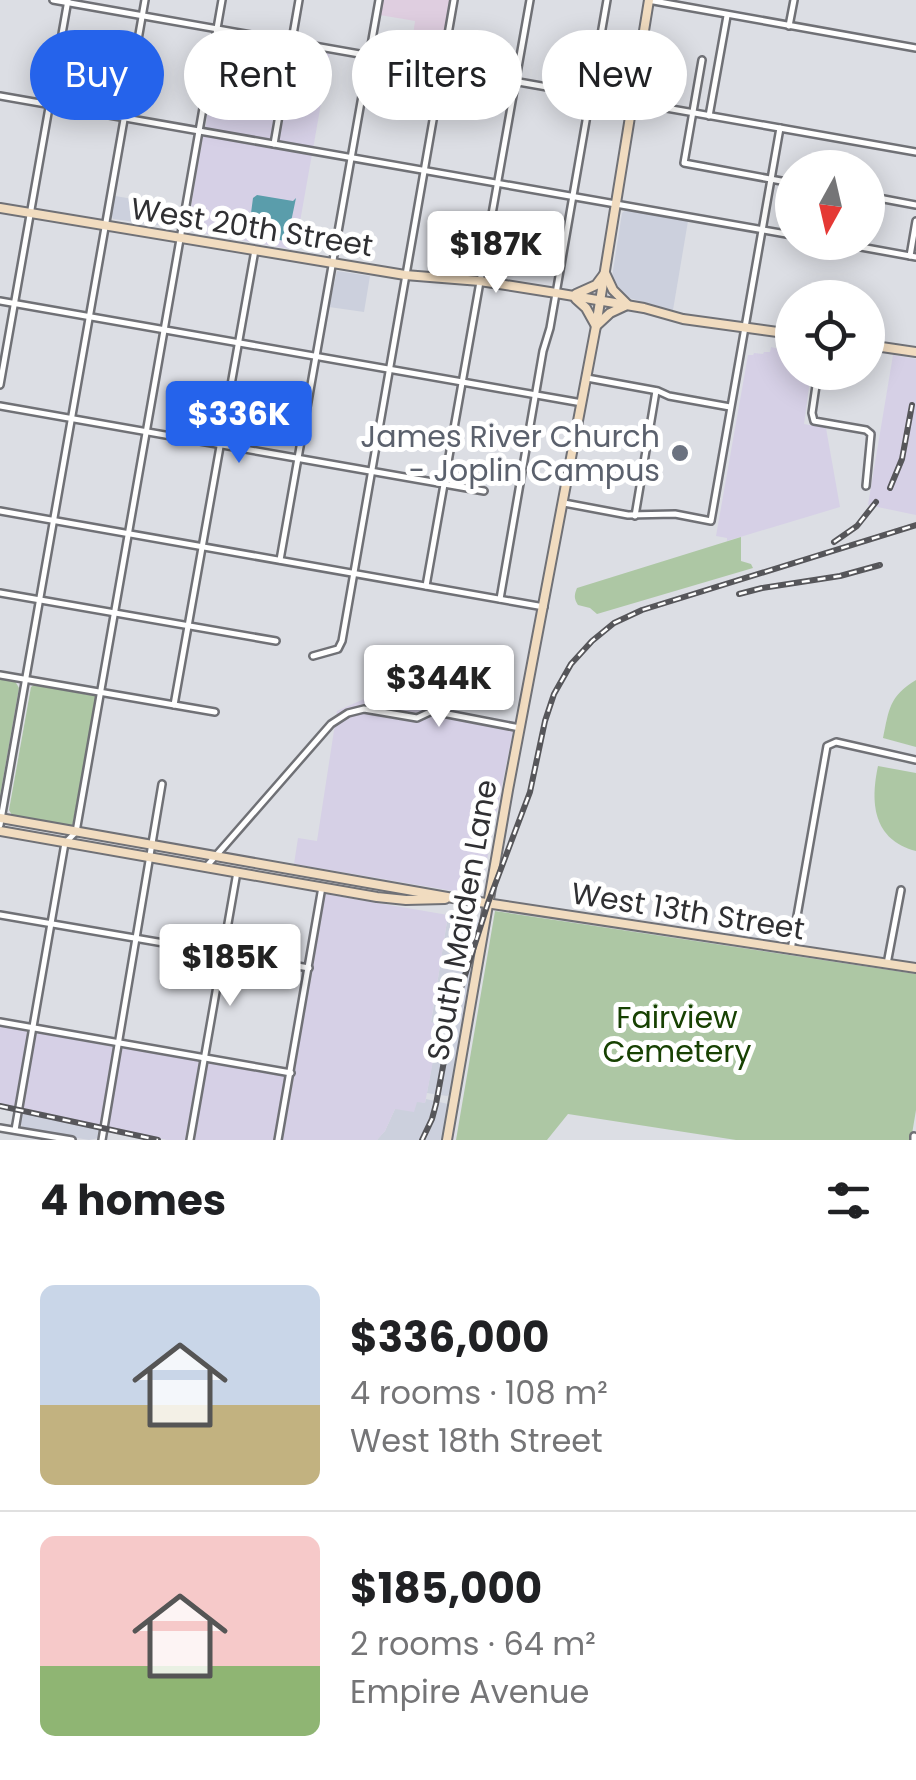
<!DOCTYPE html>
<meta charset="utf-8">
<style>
:root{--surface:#fff;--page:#f6f6f6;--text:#202124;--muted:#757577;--line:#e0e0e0;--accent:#2563eb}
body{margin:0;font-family:Poppins,sans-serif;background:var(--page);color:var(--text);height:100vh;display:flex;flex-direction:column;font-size:38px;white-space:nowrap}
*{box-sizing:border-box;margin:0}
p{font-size:32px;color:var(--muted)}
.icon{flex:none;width:55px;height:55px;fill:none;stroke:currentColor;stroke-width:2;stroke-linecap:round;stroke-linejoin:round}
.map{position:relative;height:1140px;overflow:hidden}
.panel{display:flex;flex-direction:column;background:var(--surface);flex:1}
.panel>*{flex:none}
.top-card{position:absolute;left:30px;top:30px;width:858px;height:90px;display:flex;gap:20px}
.needle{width:65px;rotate:188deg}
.controls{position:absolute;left:775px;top:150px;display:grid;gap:20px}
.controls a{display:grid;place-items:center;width:110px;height:110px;border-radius:50%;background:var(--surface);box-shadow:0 5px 25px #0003;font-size:50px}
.price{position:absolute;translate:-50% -85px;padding:0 22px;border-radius:10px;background:#fff;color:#222;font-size:32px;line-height:65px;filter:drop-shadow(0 2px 5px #0008)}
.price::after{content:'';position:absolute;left:50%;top:60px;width:30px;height:22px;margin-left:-15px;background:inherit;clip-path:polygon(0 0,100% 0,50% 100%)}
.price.active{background:var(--accent);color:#fff}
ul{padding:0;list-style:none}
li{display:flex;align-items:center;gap:30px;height:250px;padding:0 40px}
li+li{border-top:2px solid var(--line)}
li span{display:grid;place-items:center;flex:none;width:280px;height:200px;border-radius:15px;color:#555}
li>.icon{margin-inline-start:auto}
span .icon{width:120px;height:120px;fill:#fffc;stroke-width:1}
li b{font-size:42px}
h2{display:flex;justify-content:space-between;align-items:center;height:120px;padding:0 40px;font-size:42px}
.tag{padding:0 35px;border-radius:45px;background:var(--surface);box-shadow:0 5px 25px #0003;font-size:35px;line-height:90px}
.tag.active{background:var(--accent);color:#fff}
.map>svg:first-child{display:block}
.built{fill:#ccd0dd}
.industrial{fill:#d6d0e6}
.education{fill:#dfcee0}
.green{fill:#adc7a4}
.water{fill:#5a9dab}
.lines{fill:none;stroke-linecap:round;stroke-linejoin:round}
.street-casing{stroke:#707176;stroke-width:10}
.secondary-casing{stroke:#707176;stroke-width:12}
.street{stroke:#fff;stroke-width:5}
.secondary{stroke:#f1dcc0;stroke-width:8}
.rail-casing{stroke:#56565a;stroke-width:6}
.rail{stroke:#fff;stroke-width:2.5;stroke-dasharray:8;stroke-linecap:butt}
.worship-dot{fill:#6b7280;stroke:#fff;stroke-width:4}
.labels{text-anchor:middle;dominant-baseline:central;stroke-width:10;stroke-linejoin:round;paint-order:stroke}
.street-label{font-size:30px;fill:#303033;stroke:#fff}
.worship-label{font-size:30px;fill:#5b616d;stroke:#fff;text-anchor:end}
.park-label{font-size:30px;fill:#174102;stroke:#fff}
</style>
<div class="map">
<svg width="916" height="1140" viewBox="0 0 916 1140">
<rect width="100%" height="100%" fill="#dcdee4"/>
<g class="built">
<path d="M 115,196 L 151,202 L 149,211 L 181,216 L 179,228 L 113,219 L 111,214 Z"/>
<path d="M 626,210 L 688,221 L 673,310 L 629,298 L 615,289 L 612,277 L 622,213 Z"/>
<path d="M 337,271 L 370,276 L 364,312 L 329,307 Z"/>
<path d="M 448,915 L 479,920 L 450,1094 L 447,1096 L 427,1093 L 439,1025 L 431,1023 Z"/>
<path d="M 426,1099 L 448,1104 L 443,1140 L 377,1140 L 385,1131 L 395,1109 L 417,1101 L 425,1103 Z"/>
<path d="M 22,1109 L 101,1126 L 99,1138 L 89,1140 L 25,1129 L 20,1124 Z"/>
</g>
<g class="industrial">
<path d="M 224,34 L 288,45 L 271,141 L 205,129 L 221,35 Z"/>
<path d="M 297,48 L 330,52 L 313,149 L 279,142 L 295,49 Z"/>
<path d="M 203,136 L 312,154 L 295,250 L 187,230 Z"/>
<path d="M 771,347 L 792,352 L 792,372 L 811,373 L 804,424 L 826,428 L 840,507 L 727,541 L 727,538 L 716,536 L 748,355 L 753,355 L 754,353 L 763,354 L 764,352 L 770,352 Z"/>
<path d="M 893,355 L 916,359 L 916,515 L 868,505 Z"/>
<path d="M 441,681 L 437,704 L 454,711 L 515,722 L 483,879 L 465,893 L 294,864 L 298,838 L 317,841 L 337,711 L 364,699 Z"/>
<path d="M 325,894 L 448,915 L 431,1022 L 440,1025 L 425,1103 L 417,1102 L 414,1112 L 395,1109 L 385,1131 L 377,1140 L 283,1140 Z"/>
<path d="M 0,1026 L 26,1031 L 28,1034 L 15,1107 L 0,1103 Z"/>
<path d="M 39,1033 L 113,1047 L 101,1126 L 22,1109 L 35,1036 Z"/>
<path d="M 125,1048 L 199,1061 L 187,1140 L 167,1140 L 108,1127 L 121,1050 Z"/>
<path d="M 210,1062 L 286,1076 L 287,1081 L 276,1140 L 195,1140 L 207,1066 Z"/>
</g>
<path class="education" d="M 383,0 L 450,0 L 443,40 L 413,35 L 415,21 L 380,15 Z"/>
<g class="green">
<path d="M 741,537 L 741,561 L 751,564 L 753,568 L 597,614 L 590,608 L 578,605 C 574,599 574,595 577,588 Z"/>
<path d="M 0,678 L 15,681 L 19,688 L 0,796 Z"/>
<path d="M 916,680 L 916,747 L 883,738 C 889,710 889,696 916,680 Z"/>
<path d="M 34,685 L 95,696 L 97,699 L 72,827 L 26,821 L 12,815 L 9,810 L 31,687 Z"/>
<path d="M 878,766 L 916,773 L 916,851 C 873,840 870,803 878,766 Z"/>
<path d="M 495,911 L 916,974 L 916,1110 L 911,1140 L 736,1140 L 568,1114 L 547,1140 L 456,1140 Z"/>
</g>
<path class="water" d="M 257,195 L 293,201 L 296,198 L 287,241 L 248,236 L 253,198 Z"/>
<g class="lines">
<defs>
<g id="street">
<path d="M 53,0 L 916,152"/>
<path d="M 648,0 L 916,48"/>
<path d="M 789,26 L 794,0"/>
<path d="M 702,60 L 684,163 L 792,183"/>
<path d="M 0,96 L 792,235"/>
<path d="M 709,116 L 727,16"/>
<path d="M 274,144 L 299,0"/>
<path d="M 868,196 L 916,205"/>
<path d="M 833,242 L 916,257"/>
<path d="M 910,256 L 916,221"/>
<path d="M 0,301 L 582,403"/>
<path d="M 818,372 L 812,413 L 814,421 L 866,430 L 871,434 L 866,486"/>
<path d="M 587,378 L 658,391 L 669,396 L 730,407"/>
<path d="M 0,385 L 68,0"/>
<path d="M 0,406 L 484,491"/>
<path d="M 564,503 L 628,515 L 675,514 L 711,521 L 780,128"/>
<path d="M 0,511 L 544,607"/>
<path d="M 635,516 L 656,391"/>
<path d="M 280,560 L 379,0"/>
<path d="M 426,586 L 530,0"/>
<path d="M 0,593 L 276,641"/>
<path d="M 500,599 L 543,351 L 550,328 L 607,0"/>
<path d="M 313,656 L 338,649 L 342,641 L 454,0"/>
<path d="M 0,675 L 215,712"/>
<path d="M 174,705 L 255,250"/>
<path d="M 0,825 L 145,0"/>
<path d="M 206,867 L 331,724 L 348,713 L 364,709 L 417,718 L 432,711 L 520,728"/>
<path d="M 0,915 L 309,968"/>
<path d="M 791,950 L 827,746 L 836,742 L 916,760"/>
<path d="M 887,964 L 901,890"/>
<path d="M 0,1022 L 291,1073"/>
<path d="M 0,1128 L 72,1140"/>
<path d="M 15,1130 L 65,843 L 76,832 L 222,0"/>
<path d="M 102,1140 L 162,784"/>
<path d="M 190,1140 L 237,872"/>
<path d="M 278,1140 L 322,887"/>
<path d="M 914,1140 L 914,1136"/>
</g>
<g id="secondary">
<path d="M 0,208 L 405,275 L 480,281 L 556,293 L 644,308 L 683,319 L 792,334"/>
<path d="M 576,294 L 596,285 L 605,273 L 613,290 L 627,304"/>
<path d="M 576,299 L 586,308 L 596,326 L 610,313 L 625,306"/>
<path d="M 868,345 L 916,352"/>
<path d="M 0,818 L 453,898 L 916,968"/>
<path d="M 0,831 L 377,897 L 406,900 L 445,899"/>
<path d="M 447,1140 L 508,790 L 596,326 L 649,0"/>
</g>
</defs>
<use href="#street" class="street-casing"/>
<use href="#secondary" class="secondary-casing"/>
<use href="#street" class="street"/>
<use href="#secondary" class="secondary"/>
<defs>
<g id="rail">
<path d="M 890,488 L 902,459 L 912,405"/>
<path d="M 834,542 L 857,526 L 876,502"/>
<path d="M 739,594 L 762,588 L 840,576 L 880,565"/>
<path d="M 0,1106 L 158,1140"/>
<path d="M 422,1140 L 432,1119 L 436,1104 L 453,1013 L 488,903 L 530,792 L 545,721 L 554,694 L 571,664 L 592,641 L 614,623 L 642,610 L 916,525"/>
</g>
</defs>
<use href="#rail" class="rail-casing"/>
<use href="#rail" class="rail"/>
</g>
<circle class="worship-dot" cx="680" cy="453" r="10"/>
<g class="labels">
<g class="street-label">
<text transform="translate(252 227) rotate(9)">West 20th Street</text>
<text transform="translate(688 911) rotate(9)">West 13th Street</text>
<text transform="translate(462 920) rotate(-80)">South Maiden Lane</text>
</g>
<g class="worship-label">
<text x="660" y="436">James River Church<tspan x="660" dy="34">- Joplin Campus</tspan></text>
</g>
<g class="park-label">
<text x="677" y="1017">Fairview<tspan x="677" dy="34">Cemetery</tspan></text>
</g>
</g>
</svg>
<div class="controls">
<a><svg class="needle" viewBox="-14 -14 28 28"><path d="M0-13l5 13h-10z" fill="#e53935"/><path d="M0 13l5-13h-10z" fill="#757577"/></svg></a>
<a><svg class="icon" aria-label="locate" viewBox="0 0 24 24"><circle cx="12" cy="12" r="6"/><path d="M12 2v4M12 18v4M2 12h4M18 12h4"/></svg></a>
</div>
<b class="price" style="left:496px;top:296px">$187K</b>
<b class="price active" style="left:239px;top:466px">$336K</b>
<b class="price" style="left:439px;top:730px">$344K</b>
<b class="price" style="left:230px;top:1009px">$185K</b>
<div class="top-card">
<a class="tag active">Buy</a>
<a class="tag">Rent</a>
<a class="tag">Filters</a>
<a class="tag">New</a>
</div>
</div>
<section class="panel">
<h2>4 homes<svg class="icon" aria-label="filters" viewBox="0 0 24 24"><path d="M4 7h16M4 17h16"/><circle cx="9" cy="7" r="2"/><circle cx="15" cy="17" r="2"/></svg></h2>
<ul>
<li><span style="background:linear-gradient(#c9d6e8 60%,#c2b280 0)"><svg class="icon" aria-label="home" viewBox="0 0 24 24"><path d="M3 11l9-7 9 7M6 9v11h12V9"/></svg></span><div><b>$336,000</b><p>4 rooms · 108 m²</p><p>West 18th Street</p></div></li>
<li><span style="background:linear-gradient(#f6c9c9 65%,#8fb573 0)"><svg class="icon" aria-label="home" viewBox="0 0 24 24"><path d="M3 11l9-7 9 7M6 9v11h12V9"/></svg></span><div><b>$185,000</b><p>2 rooms · 64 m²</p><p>Empire Avenue</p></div></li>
</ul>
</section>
